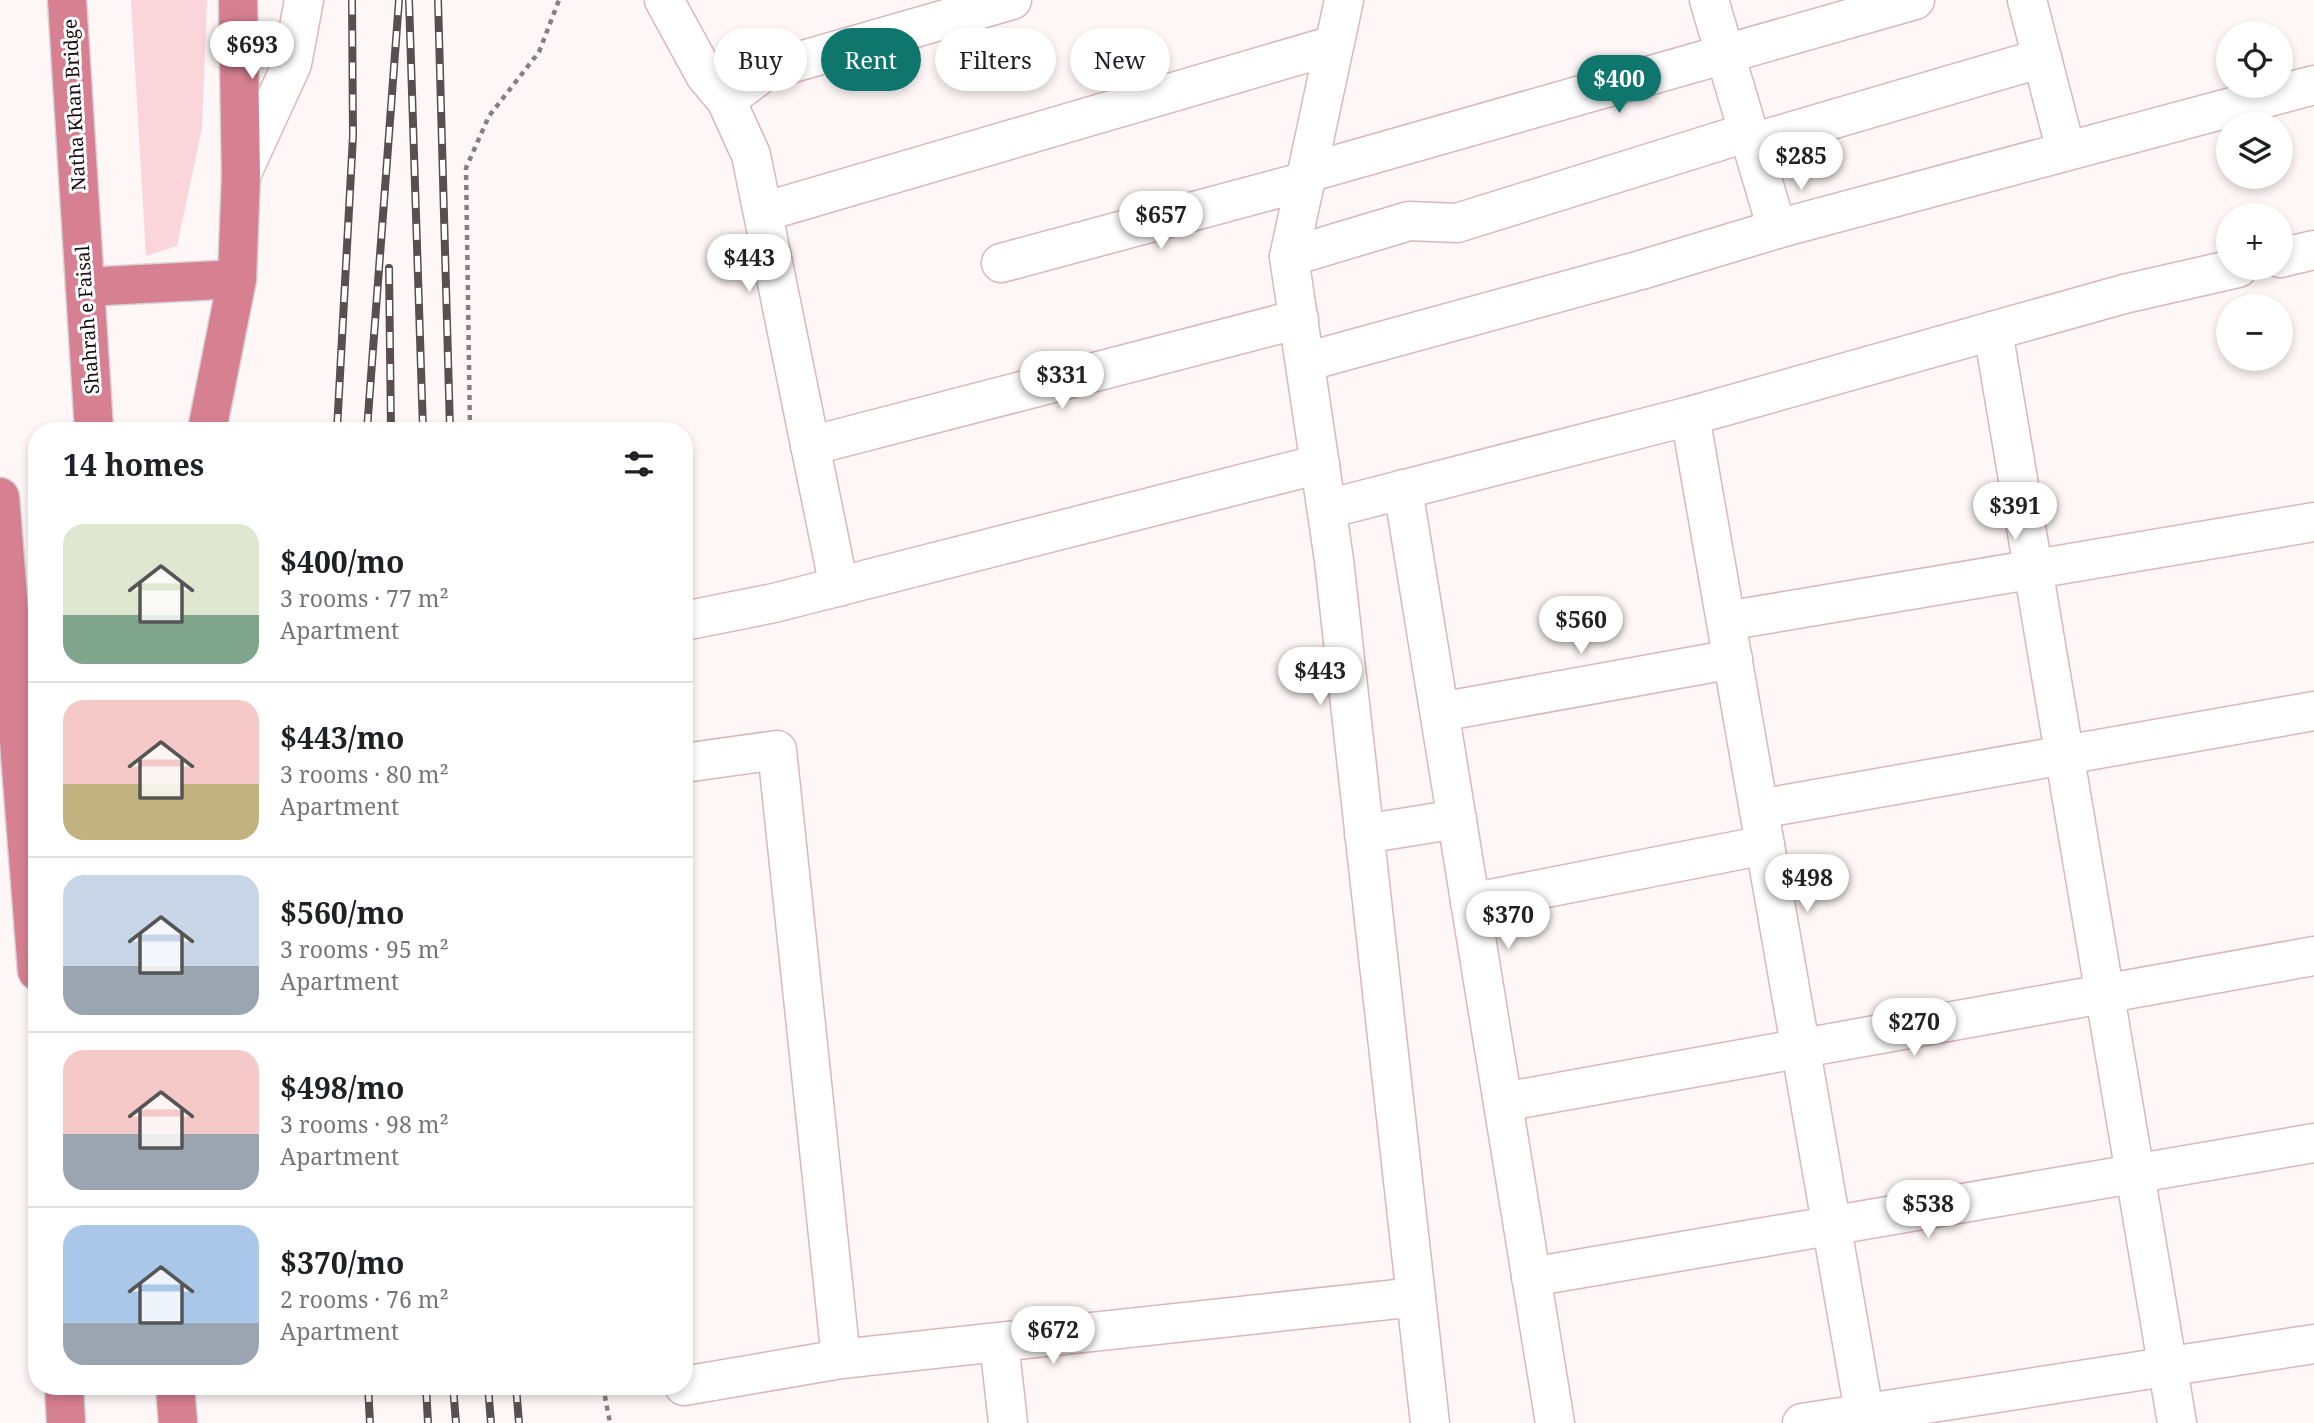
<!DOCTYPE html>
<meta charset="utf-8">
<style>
:root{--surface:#fff;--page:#f6f6f6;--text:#202124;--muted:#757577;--line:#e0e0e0;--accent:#0f766e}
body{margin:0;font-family:"Noto Serif",serif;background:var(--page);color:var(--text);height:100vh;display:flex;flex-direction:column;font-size:26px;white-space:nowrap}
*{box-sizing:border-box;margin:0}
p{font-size:23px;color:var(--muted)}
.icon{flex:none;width:38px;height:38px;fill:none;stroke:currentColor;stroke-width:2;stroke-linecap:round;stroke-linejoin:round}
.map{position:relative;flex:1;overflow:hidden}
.side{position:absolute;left:28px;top:422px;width:665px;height:973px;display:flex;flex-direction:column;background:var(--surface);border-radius:28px;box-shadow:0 4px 10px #0003}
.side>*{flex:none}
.top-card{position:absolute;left:714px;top:28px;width:665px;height:63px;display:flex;gap:14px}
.fabs{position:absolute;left:2216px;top:21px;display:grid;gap:14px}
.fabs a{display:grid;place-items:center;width:77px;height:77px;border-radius:50%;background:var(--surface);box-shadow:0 4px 10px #0003;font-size:35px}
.price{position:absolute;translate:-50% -60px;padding:0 16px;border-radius:24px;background:#fff;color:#222;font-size:23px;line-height:46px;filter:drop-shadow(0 2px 4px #0008)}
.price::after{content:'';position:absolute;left:50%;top:42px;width:21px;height:16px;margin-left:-10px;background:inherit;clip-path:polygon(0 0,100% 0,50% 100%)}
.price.selected{background:var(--accent);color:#fff}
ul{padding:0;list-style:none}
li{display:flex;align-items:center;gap:21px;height:175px;padding:0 35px}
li+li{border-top:2px solid var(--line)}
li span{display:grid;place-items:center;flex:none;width:196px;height:140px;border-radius:21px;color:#555}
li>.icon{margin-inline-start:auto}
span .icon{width:84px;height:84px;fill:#fffc;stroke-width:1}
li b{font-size:30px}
h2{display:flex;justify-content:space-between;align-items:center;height:84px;padding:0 35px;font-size:30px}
.tag{padding:0 24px;border-radius:32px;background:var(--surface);box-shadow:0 4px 10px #0003;font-size:24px;line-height:63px}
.tag.selected{background:var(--accent);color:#fff}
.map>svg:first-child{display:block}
.green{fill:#fad6db}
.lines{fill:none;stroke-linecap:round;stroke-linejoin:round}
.minor-casing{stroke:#d9b7bc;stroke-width:41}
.highway-casing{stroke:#d5d3d4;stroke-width:41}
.path{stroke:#887e80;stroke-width:4.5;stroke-dasharray:5 5;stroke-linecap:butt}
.minor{stroke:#fff;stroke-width:38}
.highway{stroke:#d78091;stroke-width:38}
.rail-casing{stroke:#594f51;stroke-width:8}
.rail{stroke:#fff;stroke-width:5;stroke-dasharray:16;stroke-linecap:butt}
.labels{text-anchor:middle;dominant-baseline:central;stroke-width:6;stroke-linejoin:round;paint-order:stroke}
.street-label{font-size:19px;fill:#180d0f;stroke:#fff}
</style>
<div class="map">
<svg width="2314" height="1423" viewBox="0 0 2314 1423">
<rect width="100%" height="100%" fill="#fef6f7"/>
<path class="green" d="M 131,0 L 207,0 L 202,128 L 177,246 L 146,256 Z"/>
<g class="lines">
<defs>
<g id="minor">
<path d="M 664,0 L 705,75 L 726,100 L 751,155 L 839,587"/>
<path d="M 1344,0 L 1289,257 L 1334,560 L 1430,1423"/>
<path d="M 1709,0 L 1777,229"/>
<path d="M 2027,0 L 2066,151"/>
<path d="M 726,100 L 765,71 L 1012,0"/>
<path d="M 1752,143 L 2042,58"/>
<path d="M 1307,173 L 1915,0"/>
<path d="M 241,175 L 292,64 L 304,0"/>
<path d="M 763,212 L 1334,45"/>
<path d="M 1289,257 L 1409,221 L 1457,223 L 1749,132"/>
<path d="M 2280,258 L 2314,250"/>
<path d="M 1001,263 L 1306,181"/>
<path d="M 1993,331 L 2177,1423"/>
<path d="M 1305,362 L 1641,270 L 1777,229 L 2314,85"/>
<path d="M 1690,416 L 1866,1423"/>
<path d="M 810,446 L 1299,319"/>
<path d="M 1403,489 L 1555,1423"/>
<path d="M 1327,509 L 1690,416 L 2124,294 L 2238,268"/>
<path d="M 684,621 L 774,603 L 1320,464"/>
<path d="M 1726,621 L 2314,522"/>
<path d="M 1440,712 L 1733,659"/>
<path d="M 684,763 L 777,750 L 841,1359"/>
<path d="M 1759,809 L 2314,711"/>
<path d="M 1364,834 L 1457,819"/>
<path d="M 1470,903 L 1765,845"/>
<path d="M 1503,1102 L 2314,956"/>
<path d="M 1531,1277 L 2314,1143"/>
<path d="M 999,1342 L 1008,1423"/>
<path d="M 684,1386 L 841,1359 L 1416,1297"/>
<path d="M 1802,1423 L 2314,1344"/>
</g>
<g id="highway">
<path d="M 67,0 L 94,430"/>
<path d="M 85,287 L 237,279"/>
<path d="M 207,430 L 237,279 L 241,175 L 238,0"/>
<path d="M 0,497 L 37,971"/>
<path d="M 64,1386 L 66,1423"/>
<path d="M 175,1386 L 178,1423"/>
</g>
</defs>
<use href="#minor" class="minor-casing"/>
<use href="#highway" class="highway-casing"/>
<g class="path">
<path d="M 470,430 L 466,168 L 489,116 L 539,52 L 559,0"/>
<path d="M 603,1386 L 610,1423"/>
</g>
<use href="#minor" class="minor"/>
<use href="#highway" class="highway"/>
<defs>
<g id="rail">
<path d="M 409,0 L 423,430"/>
<path d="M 438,0 L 450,430"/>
<path d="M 389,268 L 391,430"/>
<path d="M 337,430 L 353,136 L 352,0"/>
<path d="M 367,430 L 399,0"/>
<path d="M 368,1386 L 370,1423"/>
<path d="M 426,1386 L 428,1423"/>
<path d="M 453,1386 L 456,1423"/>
<path d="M 488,1386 L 491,1423"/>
<path d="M 516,1386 L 519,1423"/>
</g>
</defs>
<use href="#rail" class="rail-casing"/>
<use href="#rail" class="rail"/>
</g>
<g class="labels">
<g class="street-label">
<text transform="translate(74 105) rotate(-93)">Natha Khan Bridge</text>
<text transform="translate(87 320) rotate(-94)">Shahrah e Faisal</text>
</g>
</g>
</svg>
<div class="fabs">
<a><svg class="icon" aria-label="locate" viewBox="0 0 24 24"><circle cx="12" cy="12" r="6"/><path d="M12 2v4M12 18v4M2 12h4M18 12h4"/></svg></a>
<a><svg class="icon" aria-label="layers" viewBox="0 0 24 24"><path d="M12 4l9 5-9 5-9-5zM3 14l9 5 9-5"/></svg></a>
<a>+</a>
<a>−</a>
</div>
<b class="price" style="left:252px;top:81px">$693</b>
<b class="price selected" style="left:1619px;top:115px">$400</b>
<b class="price" style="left:1801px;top:192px">$285</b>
<b class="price" style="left:1161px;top:251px">$657</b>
<b class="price" style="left:749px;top:294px">$443</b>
<b class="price" style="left:1062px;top:411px">$331</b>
<b class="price" style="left:2015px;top:542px">$391</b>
<b class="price" style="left:1581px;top:656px">$560</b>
<b class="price" style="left:1320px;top:707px">$443</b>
<b class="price" style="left:1807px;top:914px">$498</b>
<b class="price" style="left:1508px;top:951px">$370</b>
<b class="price" style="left:1914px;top:1058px">$270</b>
<b class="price" style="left:1928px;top:1240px">$538</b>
<b class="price" style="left:1053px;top:1366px">$672</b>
<div class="top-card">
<a class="tag">Buy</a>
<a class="tag selected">Rent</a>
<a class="tag">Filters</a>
<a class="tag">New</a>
</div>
<section class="side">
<h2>14 homes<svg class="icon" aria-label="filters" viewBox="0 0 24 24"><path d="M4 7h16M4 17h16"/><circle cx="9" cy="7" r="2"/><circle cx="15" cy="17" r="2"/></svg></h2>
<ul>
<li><span style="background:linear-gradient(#dfe7d0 65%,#7fa58c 0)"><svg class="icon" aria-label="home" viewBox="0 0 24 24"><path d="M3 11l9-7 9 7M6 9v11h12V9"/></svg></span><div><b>$400/mo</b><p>3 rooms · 77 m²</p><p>Apartment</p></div></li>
<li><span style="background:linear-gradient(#f6c9c9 60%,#c2b280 0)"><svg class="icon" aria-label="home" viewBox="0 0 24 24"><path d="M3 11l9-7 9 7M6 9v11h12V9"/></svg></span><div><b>$443/mo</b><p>3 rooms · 80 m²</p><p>Apartment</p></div></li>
<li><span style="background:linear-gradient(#c9d6e8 65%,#9aa5b1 0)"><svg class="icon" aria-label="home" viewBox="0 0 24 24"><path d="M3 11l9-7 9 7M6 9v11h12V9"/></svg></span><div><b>$560/mo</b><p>3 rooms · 95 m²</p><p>Apartment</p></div></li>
<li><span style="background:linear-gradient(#f6c9c9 60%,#9aa5b1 0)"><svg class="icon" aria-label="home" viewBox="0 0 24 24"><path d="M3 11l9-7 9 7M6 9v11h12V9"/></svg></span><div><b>$498/mo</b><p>3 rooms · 98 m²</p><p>Apartment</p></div></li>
<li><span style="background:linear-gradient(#a9c7e8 70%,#9aa5b1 0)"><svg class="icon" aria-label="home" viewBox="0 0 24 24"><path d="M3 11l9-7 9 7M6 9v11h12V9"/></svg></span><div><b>$370/mo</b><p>2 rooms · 76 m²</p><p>Apartment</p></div></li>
</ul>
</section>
</div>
